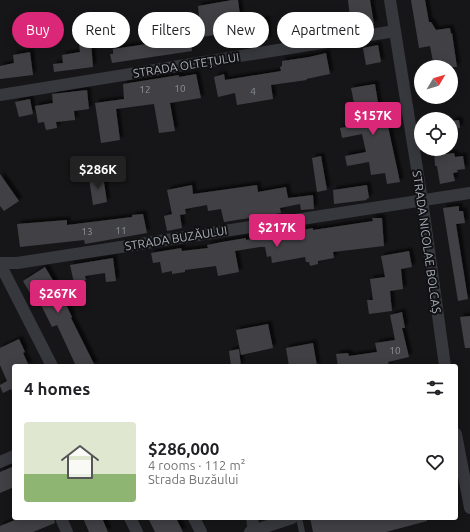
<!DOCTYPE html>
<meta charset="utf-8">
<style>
:root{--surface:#fff;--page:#f2f2f2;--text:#202124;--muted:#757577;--line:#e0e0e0;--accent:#db2777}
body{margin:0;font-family:Ubuntu,sans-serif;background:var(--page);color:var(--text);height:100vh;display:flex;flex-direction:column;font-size:15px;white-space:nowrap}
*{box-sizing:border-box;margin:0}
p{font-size:13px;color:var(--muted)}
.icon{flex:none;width:22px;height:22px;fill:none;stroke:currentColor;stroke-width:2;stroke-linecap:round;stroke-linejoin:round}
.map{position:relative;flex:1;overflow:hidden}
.drawer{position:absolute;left:12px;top:364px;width:446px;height:156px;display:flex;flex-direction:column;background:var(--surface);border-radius:4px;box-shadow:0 2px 10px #0003}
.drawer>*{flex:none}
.top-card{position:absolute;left:12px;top:12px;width:446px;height:36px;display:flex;gap:8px}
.needle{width:26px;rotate:52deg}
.buttons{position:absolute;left:414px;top:60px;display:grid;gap:8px}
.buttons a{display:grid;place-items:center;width:44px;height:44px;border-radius:50%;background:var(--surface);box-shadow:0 2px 10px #0003;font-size:20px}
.price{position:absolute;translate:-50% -34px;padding:0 9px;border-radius:4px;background:var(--accent);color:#fff;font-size:13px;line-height:26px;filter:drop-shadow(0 1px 2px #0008)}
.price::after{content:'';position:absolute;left:50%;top:24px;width:12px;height:9px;margin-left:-6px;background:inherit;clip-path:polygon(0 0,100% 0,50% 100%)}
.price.on{background:#222;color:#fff}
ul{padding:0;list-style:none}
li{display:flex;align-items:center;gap:12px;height:100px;padding:0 12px}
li+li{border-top:1px solid var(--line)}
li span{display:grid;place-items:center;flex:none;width:112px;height:80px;border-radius:4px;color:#555}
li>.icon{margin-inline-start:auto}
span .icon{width:48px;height:48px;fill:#fffc;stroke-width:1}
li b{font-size:17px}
h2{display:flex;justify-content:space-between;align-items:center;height:48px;padding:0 12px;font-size:17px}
.pill{padding:0 14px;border-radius:18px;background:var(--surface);box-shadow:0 2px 10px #0003;font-size:14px;line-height:36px}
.pill.on{background:var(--accent);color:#fff}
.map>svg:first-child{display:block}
.building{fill:#404145;filter:url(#shadow)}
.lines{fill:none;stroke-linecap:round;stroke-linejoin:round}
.lane{stroke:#37383d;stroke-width:6}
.street{stroke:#37383d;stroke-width:12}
.labels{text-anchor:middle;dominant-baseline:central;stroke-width:4;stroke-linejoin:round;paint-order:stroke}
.number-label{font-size:10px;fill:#8e929b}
.street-label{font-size:12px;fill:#a8adb8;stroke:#111113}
</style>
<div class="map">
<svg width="470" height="532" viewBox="0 0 470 532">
<defs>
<filter id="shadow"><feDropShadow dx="3.5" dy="-3.5" stdDeviation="1" flood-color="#0009"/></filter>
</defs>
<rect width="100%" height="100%" fill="#161618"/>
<g class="building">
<path d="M 232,0 L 238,0 L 241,22 L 266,19 L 268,40 L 251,42 L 250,30 L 201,37 L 198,6 Z"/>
<path d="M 348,0 L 370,0 L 374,24 L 351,27 Z"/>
<path d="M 411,0 L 425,0 L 429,22 L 431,22 L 436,30 L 450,28 L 451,34 L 452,33 L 457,67 L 434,67 L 430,46 L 419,48 Z"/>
<path d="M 307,18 L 309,34 L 294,36 L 292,21 Z"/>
<path d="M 170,21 L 172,34 L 197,30 L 199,43 L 191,45 L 192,51 L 112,63 L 110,54 L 113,54 L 113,49 L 147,44 L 146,42 L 154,41 L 153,30 L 162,29 L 161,22 Z"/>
<path d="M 91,42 L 93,67 L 54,72 L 53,64 L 63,63 L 62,55 L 80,52 L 79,43 Z"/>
<path d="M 378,45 L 381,62 L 366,65 L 363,48 Z"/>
<path d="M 30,52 L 33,75 L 0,79 L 0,66 L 14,63 L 13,55 Z"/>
<path d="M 326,53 L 330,74 L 306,79 L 307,80 L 271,85 L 273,99 L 237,105 L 235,93 L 218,97 L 214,77 L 224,74 L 225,80 L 281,71 L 280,67 L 282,66 L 282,61 L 309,57 Z"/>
<path d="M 196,74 L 201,98 L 170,103 L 175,131 L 159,133 L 154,104 L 116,109 L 120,140 L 101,143 L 95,103 L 124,99 L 123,84 L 179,75 L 179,77 Z"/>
<path d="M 375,84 L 379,109 L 384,108 L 400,182 L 387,184 L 385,173 L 371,175 L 369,162 L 347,166 L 345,156 L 366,152 L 362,134 L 342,138 L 340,128 L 362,124 L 359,102 L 354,103 L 351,88 Z"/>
<path d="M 87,90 L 89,109 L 74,111 L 75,120 L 56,122 L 57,128 L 46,130 L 44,122 L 38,123 L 35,106 L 53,103 L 52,94 Z"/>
<path d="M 30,99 L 33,114 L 19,117 L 15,102 Z"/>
<path d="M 459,120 L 460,128 L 451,130 L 451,121 Z"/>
<path d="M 434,149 L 446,149 L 446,154 L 454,153 L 455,157 L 463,156 L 465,169 L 457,170 L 458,172 L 453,173 L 455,181 L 440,184 L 437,166 L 435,166 Z"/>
<path d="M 321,156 L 327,190 L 317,192 L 312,158 Z"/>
<path d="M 0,174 L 19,201 L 4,211 L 0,206 Z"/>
<path d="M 103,176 L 107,202 L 93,205 L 89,178 Z"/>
<path d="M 192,185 L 193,194 L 257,185 L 258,192 L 286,187 L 288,198 L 313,195 L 314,209 L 301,210 L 300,204 L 280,208 L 281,213 L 224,222 L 221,209 L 208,211 L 207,205 L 185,209 L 186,214 L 180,215 L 182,228 L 167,231 L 164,216 L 172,214 L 167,190 Z"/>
<path d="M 367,185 L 369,198 L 366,199 L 367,200 L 334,204 L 333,190 Z"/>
<path d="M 459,206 L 459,211 L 463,211 L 465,223 L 456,224 L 468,299 L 458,301 L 443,208 Z"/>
<path d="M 143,214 L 147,233 L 85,244 L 84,240 L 20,247 L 17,224 L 67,220 L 67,225 L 132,217 L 132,215 Z"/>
<path d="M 372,218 L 382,218 L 384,246 L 333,252 L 334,258 L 318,261 L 318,264 L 310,266 L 309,262 L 306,262 L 305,257 L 272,263 L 271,256 L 267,257 L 265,247 L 260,247 L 235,251 L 239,272 L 218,276 L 216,266 L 185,270 L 185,272 L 172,274 L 172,271 L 162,273 L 160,262 L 153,263 L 151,253 L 181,248 L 182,251 L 208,248 L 207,245 L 222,242 L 246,238 L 246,240 L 313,228 L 313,230 L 373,221 Z"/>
<path d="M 409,251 L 412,267 L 401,269 L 403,289 L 390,291 L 392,311 L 369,314 L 367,300 L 373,300 L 370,279 L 385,277 L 381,256 Z"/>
<path d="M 113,258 L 116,281 L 106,282 L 105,273 L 85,276 L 86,280 L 74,283 L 70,265 Z"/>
<path d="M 45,267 L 60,292 L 72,317 L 71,318 L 95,366 L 76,366 L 57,325 L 52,327 L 40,303 L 37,305 L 23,281 Z"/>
<path d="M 402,312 L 405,328 L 402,328 L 409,357 L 388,362 L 389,366 L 338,366 L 336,354 L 348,353 L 349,356 L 377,352 L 375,343 L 395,340 L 390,315 Z"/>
<path d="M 470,316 L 470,348 L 465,348 L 460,317 Z"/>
<path d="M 268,324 L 273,348 L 241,355 L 236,330 Z"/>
<path d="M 19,339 L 25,352 L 23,353 L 29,366 L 14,366 L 14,395 L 11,389 L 3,393 L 0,386 L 0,385 L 7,381 L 0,365 L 0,348 Z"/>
<path d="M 313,343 L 317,366 L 289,366 L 286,348 Z"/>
<path d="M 239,349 L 241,366 L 231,366 L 229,351 Z"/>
<path d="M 14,466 L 14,487 L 0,493 L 0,472 Z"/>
<path d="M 20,518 L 54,518 L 55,523 L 33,532 L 0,532 L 0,526 Z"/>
<path d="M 83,518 L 102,518 L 108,532 L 89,532 Z"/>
<path d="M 148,518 L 176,518 L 183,532 L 155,532 Z"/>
<path d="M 310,518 L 427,518 L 427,521 L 386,532 L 313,532 Z"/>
</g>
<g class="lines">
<path class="lane" d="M 299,518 L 302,532"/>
<g class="street">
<path d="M 390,0 L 422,200 L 445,366"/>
<path d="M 0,95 L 395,31"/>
<path d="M 0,263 L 17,263 L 470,193"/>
<path d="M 0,264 L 52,366"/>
<path d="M 456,434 L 470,508"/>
<path d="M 0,462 L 14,456"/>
<path d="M 61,518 L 67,532"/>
<path d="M 130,518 L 137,532"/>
<path d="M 194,518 L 201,532"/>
<path d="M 252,518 L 254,531"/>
<path d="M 250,532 L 292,518"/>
</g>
</g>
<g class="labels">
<g class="number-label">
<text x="180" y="88">10</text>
<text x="145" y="89">12</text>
<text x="253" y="91">4</text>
<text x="121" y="230">11</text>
<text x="87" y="231">13</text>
<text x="395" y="350">10</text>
</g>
<g class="street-label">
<text transform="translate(186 65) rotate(-9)">STRADA OLTEȚULUI</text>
<text transform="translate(176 238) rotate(-9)">STRADA BUZĂULUI</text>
<text transform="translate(427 242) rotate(82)">STRADA NICOLAE BOLCAȘ</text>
</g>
</g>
</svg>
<div class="buttons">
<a><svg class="needle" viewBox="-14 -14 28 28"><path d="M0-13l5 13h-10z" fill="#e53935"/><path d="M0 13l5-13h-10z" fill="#757577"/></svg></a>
<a><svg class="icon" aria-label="locate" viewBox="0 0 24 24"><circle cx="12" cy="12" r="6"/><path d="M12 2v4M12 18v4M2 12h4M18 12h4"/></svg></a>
</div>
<b class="price" style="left:373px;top:136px">$157K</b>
<b class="price on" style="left:98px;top:190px">$286K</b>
<b class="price" style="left:277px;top:248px">$217K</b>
<b class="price" style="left:58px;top:314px">$267K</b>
<div class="top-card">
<a class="pill on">Buy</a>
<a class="pill">Rent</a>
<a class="pill">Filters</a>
<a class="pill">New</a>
<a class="pill">Apartment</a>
</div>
<section class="drawer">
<h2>4 homes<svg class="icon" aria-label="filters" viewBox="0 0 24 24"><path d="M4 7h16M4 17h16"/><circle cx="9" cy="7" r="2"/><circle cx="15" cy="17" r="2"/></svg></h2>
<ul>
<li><span style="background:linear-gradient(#dfe7d0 65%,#8fb573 0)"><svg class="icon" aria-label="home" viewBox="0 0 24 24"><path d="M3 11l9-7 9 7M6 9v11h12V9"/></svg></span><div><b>$286,000</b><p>4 rooms · 112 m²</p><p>Strada Buzăului</p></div><svg class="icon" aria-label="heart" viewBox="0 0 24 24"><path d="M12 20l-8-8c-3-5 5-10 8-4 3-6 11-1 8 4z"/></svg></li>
</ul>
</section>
</div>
